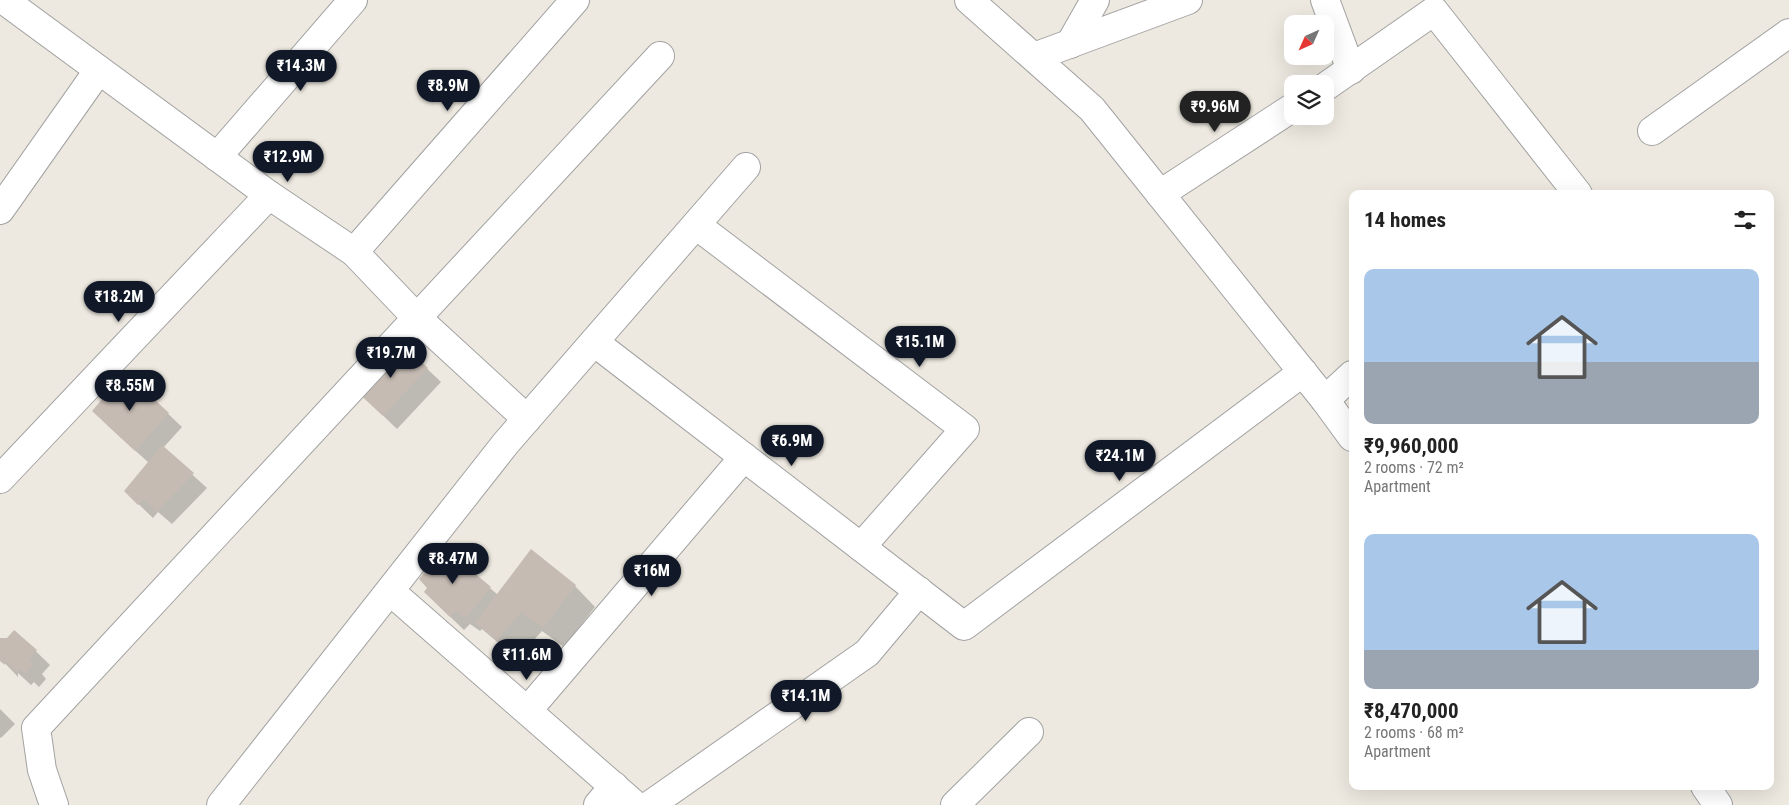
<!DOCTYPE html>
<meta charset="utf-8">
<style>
:root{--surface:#fff;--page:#f2f2f2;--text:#222;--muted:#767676;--accent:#111827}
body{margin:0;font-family:"Roboto Condensed",sans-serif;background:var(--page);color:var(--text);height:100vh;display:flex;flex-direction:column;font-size:19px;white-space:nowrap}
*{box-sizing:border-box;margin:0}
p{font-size:16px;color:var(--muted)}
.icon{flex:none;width:28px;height:28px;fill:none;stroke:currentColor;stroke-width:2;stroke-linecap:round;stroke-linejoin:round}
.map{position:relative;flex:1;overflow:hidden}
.sheet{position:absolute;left:1349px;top:190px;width:425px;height:600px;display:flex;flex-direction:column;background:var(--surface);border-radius:10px;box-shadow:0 5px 20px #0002}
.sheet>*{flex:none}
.needle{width:32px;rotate:225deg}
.fabs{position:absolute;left:1284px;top:15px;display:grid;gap:10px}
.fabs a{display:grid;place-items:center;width:50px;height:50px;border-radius:10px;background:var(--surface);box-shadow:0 5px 20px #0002;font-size:25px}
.price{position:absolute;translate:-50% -42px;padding:0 11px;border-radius:18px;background:var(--accent);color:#fff;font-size:16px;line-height:32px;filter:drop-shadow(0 1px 2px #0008)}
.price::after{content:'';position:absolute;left:50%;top:30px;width:15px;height:11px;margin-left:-8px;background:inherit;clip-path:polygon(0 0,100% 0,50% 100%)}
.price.active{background:#222;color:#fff}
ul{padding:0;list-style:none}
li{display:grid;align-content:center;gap:10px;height:265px;padding:0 15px}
li span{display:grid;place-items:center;height:155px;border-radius:10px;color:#555}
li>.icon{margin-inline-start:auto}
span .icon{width:90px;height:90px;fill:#fffc;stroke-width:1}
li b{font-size:21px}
h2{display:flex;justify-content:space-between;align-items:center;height:60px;padding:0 15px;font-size:21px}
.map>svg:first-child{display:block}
.shadow{fill:#0003}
.building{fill:#c5bbb3}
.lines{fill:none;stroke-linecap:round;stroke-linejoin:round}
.minor-casing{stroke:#a2a2a2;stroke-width:30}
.minor{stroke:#fff;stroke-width:28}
</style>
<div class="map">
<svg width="1789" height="805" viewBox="0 0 1789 805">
<rect width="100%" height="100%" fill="#ede9e0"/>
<g class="shadow">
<path d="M 400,343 L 441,382 L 397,429 L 370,403 Z"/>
<path d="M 126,374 L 182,427 L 163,448 L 207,488 L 172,524 L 158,512 L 153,518 L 125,491 L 149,463 L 107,425 Z"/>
<path d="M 531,550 L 575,586 L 595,607 L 564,647 L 542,631 L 517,659 L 482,629 L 480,631 L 470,624 L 464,630 L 439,606 L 490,588 L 498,595 Z"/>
<path d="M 15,631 L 50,665 L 42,674 L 46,679 L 39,687 L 34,682 L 31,685 L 18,673 L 18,677 L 0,658 L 0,640 L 8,639 Z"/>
<path d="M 0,709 L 15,724 L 1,738 L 0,737 Z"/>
</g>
<g class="building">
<path d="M 400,341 L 428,368 L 383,416 L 354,389 Z"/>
<path d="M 125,372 L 169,413 L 135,451 L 92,411 Z"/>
<path d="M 162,445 L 194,473 L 157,512 L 144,499 L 138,505 L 124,491 Z"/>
<path d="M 445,548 L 491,587 L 466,618 L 455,611 L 450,617 L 424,592 L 427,588 L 419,579 Z"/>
<path d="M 531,549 L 576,585 L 543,628 L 521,612 L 497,640 L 475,623 Z"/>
<path d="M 14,630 L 37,650 L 29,660 L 33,664 L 25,674 L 20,669 L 16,672 L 5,660 L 5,665 L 0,661 L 0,638 L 7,638 Z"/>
</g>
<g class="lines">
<defs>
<g id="minor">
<path d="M 4,0 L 269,195 L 354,252 L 416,317 L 527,419"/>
<path d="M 969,0 L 1092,109 L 1325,400 L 1352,437"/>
<path d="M 1325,0 L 1351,70"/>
<path d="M 1070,44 L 1095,0"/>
<path d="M 1034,57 L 1188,0"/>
<path d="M 1325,87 L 1434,11 L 1578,194"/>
<path d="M 1652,131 L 1789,33"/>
<path d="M 217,157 L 353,0"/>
<path d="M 1160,194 L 1292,108"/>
<path d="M 0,210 L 98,71"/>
<path d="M 696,225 L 965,429 L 861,547"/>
<path d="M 354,252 L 575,0"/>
<path d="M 594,342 L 964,626 L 1303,372"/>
<path d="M 1325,400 L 1352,375"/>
<path d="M 0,479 L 269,195"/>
<path d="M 390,591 L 635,805"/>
<path d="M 528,710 L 744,457"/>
<path d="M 1705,786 L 1718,805"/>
<path d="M 54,805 L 42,770 L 36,728 L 660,56"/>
<path d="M 221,805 L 506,443 L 746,167"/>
<path d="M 598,805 L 614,786"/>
<path d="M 650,805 L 867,653 L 919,591"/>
<path d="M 955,805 L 1029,732"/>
</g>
</defs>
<use href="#minor" class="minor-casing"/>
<use href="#minor" class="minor"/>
</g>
</svg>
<div class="fabs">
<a><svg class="needle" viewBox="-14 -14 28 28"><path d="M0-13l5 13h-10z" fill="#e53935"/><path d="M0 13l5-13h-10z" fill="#767676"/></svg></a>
<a><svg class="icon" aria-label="layers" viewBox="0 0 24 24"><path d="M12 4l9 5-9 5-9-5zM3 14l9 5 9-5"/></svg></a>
</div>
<b class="price" style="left:301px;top:92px">₹14.3M</b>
<b class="price" style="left:448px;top:112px">₹8.9M</b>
<b class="price active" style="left:1215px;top:133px">₹9.96M</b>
<b class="price" style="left:288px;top:183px">₹12.9M</b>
<b class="price" style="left:119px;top:323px">₹18.2M</b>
<b class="price" style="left:920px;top:368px">₹15.1M</b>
<b class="price" style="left:391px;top:379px">₹19.7M</b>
<b class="price" style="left:130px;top:412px">₹8.55M</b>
<b class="price" style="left:792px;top:467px">₹6.9M</b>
<b class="price" style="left:1120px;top:482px">₹24.1M</b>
<b class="price" style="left:453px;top:585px">₹8.47M</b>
<b class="price" style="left:652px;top:597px">₹16M</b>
<b class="price" style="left:527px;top:681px">₹11.6M</b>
<b class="price" style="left:806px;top:722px">₹14.1M</b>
<section class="sheet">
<h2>14 homes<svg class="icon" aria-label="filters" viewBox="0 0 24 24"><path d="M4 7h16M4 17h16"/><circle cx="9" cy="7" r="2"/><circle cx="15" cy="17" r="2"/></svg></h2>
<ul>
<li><span style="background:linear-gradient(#a9c7e8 60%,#9aa5b1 0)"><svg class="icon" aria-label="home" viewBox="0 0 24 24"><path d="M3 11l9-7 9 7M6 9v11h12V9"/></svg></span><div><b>₹9,960,000</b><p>2 rooms · 72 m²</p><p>Apartment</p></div></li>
<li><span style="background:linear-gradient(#a9c7e8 75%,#9aa5b1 0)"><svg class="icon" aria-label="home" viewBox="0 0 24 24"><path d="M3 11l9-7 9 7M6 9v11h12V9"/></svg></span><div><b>₹8,470,000</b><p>2 rooms · 68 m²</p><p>Apartment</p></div></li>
</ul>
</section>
</div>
